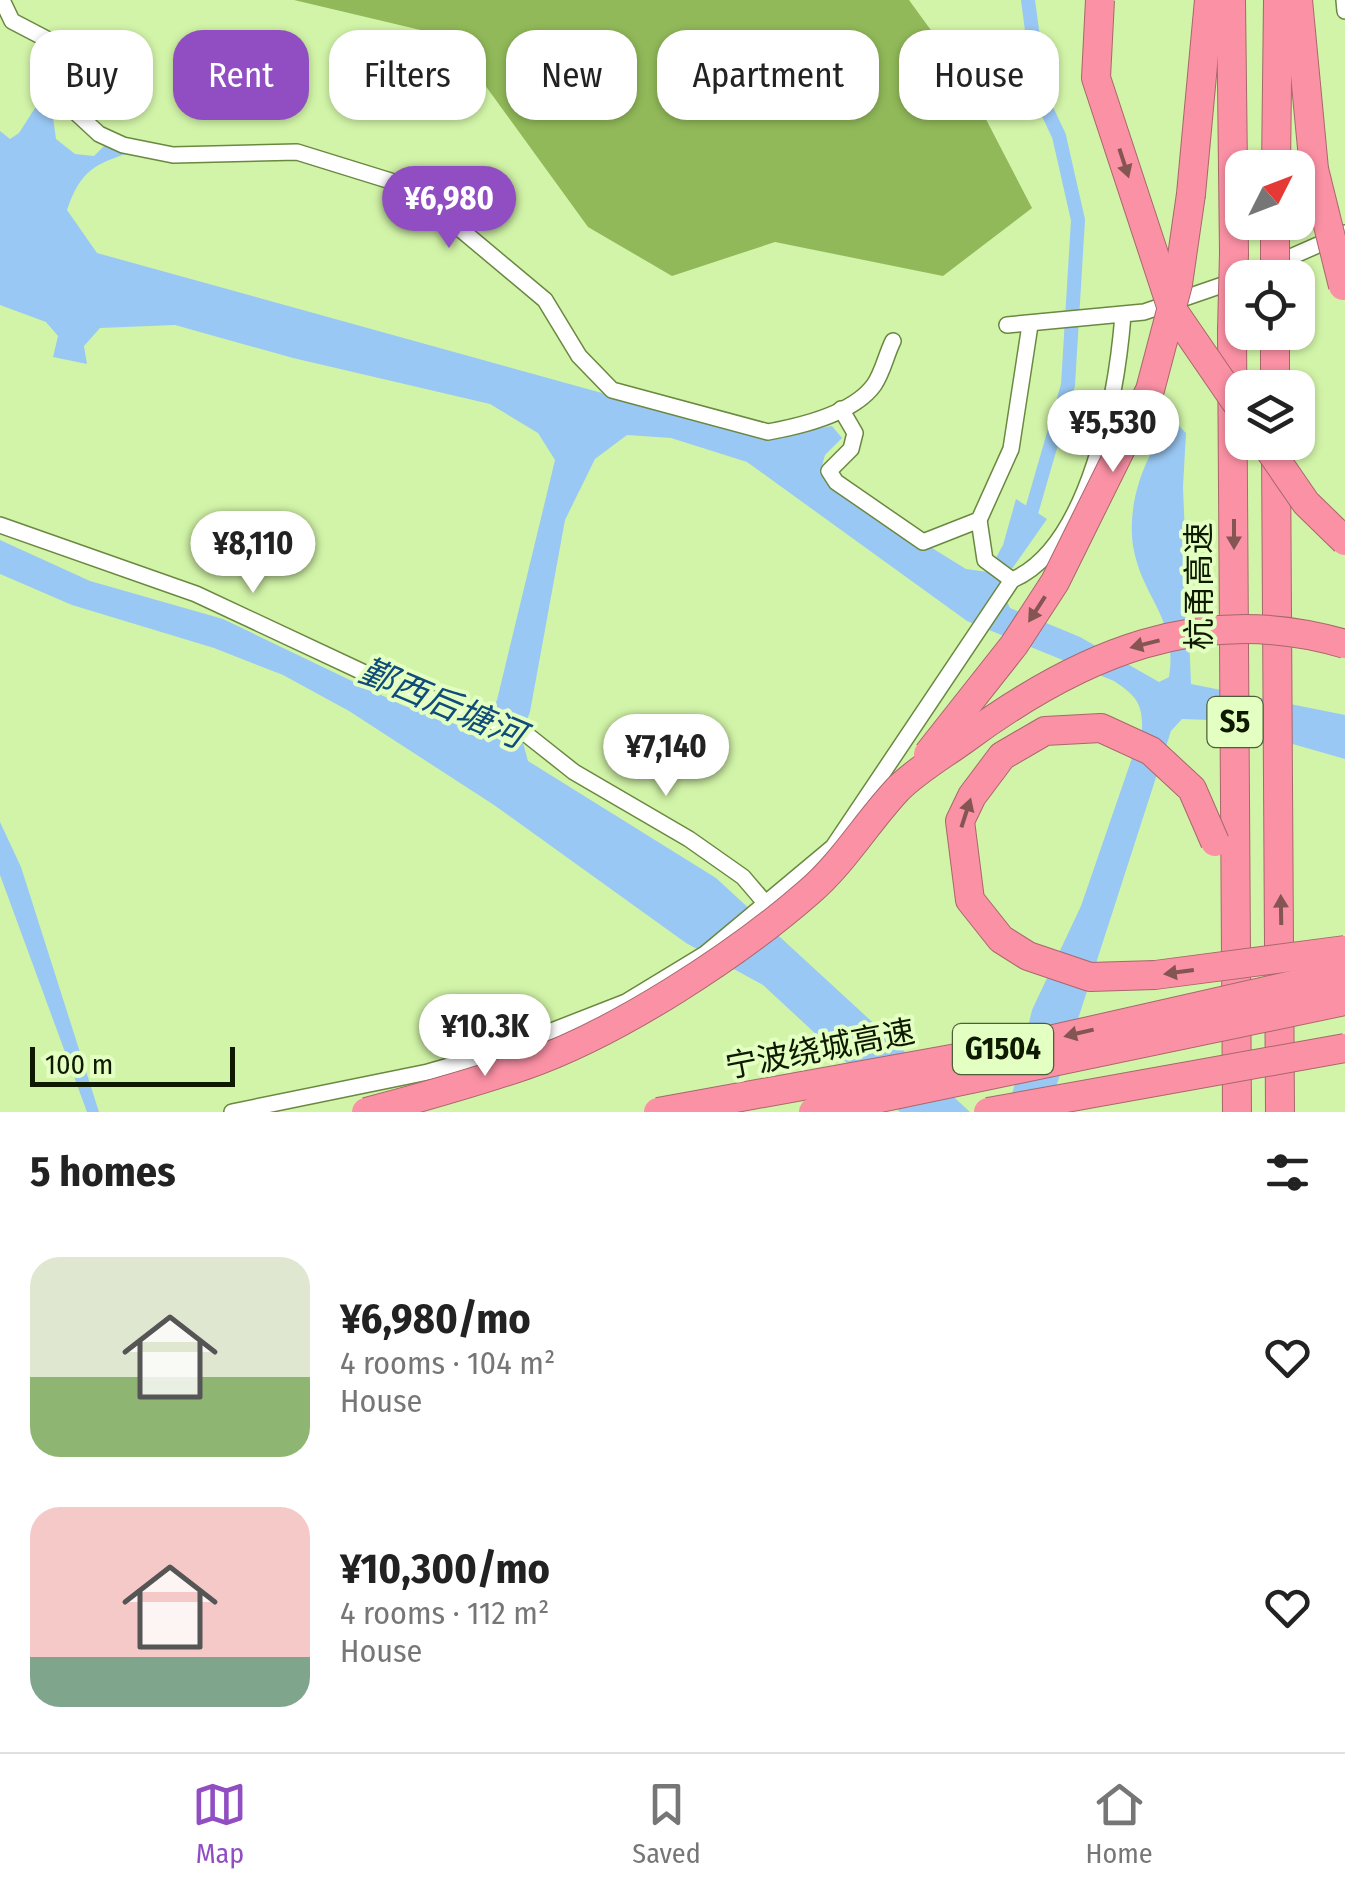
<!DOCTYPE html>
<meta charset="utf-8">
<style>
:root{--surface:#fff;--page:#f6f6f6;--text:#222;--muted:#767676;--line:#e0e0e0;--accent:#914ec3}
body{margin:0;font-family:"Fira Sans Condensed","Noto Sans SC",sans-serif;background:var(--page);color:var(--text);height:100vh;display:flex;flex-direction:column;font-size:38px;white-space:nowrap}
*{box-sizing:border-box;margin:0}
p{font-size:32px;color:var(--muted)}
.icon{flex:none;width:55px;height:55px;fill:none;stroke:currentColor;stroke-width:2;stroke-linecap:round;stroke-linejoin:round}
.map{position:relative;height:1112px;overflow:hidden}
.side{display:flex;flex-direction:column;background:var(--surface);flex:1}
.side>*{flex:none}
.hud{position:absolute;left:30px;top:30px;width:1285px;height:90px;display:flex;gap:20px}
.needle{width:65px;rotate:48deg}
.controls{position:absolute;left:1225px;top:150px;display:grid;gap:20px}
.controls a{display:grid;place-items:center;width:90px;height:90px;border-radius:20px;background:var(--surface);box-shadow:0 2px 8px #0004;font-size:50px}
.scale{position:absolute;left:30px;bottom:25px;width:205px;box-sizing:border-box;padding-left:10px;border:5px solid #0e1900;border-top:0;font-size:28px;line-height:35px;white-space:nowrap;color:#0e1900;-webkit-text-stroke:8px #e3ffc2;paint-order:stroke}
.price{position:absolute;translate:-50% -85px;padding:0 22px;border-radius:35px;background:#fff;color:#222;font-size:32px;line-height:65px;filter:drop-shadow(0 2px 5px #0008)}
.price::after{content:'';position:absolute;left:50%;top:60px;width:30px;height:22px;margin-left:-15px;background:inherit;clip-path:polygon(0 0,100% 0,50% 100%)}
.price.active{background:var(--accent);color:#fff}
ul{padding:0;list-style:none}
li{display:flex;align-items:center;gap:30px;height:250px;padding:0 30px}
li span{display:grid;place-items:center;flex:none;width:280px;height:200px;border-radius:30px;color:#555}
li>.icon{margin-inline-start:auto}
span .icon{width:120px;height:120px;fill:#fffc;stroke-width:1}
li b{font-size:42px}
h2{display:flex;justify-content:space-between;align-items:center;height:120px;padding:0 30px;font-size:42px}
.tag{padding:0 35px;border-radius:30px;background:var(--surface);box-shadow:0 2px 8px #0004;font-size:35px;line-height:90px}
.tag.active{background:var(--accent);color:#fff}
.dock{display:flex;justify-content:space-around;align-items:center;height:140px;border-top:2px solid var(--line);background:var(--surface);font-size:28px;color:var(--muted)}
.dock a{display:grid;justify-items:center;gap:5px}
.dock .active{color:var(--accent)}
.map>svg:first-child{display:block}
.forest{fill:#91b959}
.water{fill:#9ac8f4}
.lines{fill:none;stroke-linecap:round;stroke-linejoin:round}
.canal{stroke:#9ac8f4;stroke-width:14}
.street-casing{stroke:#6a8840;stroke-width:18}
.highway-casing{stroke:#a8676b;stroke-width:30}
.street{stroke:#fff;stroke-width:15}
.highway{stroke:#fb91a5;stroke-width:28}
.highway-bridge-casing{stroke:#a8676b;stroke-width:30;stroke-linecap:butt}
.highway-bridge{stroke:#fb91a5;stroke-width:28}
.oneway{fill:#845552}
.labels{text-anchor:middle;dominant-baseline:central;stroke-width:8;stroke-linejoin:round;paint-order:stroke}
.shield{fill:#e3ffc2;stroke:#4e5e3a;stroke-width:2.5}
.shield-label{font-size:30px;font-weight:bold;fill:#0e1900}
.street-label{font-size:32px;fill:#0e1900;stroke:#e3ffc2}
.water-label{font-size:35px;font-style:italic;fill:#104b7a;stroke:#e3ffc2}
</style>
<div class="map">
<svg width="1345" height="1112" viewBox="0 0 1345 1112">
<rect width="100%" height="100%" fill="#d2f4a8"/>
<path class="forest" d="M 294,0 L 909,0 L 962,73 L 1032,208 L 943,276 L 775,242 L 672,276 L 588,227 L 450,37 Z"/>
<g class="water">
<path d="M 50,95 L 56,139 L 75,154 L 94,156 L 108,142 L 126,154 C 91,165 79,175 67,210 L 97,253 L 725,427 L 772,436 L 832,426 L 842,438 L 825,455 L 821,469 L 848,496 L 966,569 L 988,572 L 1003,545 L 1016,499 L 1047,519 L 1000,586 L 1010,608 L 1080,637 L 1159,682 L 1169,677 C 1178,619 1144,600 1134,551 C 1125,507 1144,454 1173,420 L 1186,433 L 1183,487 L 1191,684 L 1345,715 L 1345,759 L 1209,720 L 1182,719 L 1171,731 L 1048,1112 L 1008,1112 L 1032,1010 L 1081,906 L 1142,729 C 1143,703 1135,695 1114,681 L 967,621 L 747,462 L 671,438 L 627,435 L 595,459 L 565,520 L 530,712 L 521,736 L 528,761 L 716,878 L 970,1112 L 900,1112 L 763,985 L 686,943 L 494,805 L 349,711 L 283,675 L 214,648 L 72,605 L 0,574 L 0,540 L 90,581 L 223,619 L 402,705 L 483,734 L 497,700 L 555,460 L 538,433 L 490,404 L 293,358 L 175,325 L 100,328 L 84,346 L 87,364 L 53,357 L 58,336 L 46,322 L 0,305 L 0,131 L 10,139 L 19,133 L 42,97 Z"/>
<path d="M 0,822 L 21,867 L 99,1112 L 87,1112 L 0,875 Z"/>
</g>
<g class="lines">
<path class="canal" d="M 1027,527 L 1068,385 L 1078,220 L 1059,136 L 1041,98 L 1028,0"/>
<defs>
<g id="street">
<path d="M 2,0 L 12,21 L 58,45 L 67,61 L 65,85 L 72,109 L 99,134 L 123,145 L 173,155 L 297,152 L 410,187 L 545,300 L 579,356 L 612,390 L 768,432 C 801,426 853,414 874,385 C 883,372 886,355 893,341"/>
<path d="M 1344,0 L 1345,11"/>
<path d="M 1243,278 L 1345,233"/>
<path d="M 1007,325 L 1144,312 L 1234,281"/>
<path d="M 841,409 L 855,433 L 851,449 L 829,471 L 836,482 L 923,542 L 979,520 L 1011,449 L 1030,325"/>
<path d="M 979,520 L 985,560 L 1012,580"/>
<path d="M 0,525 L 196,594 L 369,675 L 526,734 L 574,772 L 689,839 L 743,877 L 767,905"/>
<path d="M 232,1112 L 428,1072 L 495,1053 L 626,1002 L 705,954 L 833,847 L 1012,580 C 1090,547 1117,392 1123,315"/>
</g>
<g id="highway">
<path d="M 1231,0 L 1234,253"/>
<path d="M 1298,0 L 1314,169"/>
<path d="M 1276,168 L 1278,0"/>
<path d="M 1191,194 L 1209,0"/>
<path d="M 1232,331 L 1237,1112"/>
<path d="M 1275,332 L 1275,388"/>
<path d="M 1276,449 L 1280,1112"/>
</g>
</defs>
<use href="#street" class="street-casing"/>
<use href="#highway" class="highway-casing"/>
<use href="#street" class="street"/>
<use href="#highway" class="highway"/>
<defs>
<g id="highway-bridge">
<path d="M 1100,0 L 1096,78 L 1172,309 L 1242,411"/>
<path d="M 1314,169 L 1343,286"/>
<path d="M 1275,236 L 1275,278"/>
<path d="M 1232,331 L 1234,253"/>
<path d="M 1264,442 L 1306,503 L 1345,541"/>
<path d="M 928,754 L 1014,645 L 1055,582 L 1150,390 L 1178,284 L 1191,194"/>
<path d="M 1215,842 L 1192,789 L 1151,751 L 1101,728 L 1045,731 L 1002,756 L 972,796 L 960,821 L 970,900 L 1001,939 L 1028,956 L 1090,977 L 1155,975 L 1345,950"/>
<path d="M 366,1112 C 420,1098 473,1083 526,1065 C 617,1033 736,956 809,892 C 843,863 867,822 898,789 C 917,770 943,755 965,739 C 1079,655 1201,601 1345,644"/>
<path d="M 658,1112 L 1023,1046 L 1345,973"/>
<path d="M 813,1112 L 1345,1001"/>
<path d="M 988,1112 L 1345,1048"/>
</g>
</defs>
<use href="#highway-bridge" class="highway-bridge-casing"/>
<use href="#highway-bridge" class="highway-bridge"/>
</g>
<defs><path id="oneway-solid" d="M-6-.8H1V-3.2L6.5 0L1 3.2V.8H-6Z" transform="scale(2.5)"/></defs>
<g class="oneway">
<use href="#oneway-solid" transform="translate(1124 163) rotate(72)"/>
<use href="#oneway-solid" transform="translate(1234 534) rotate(90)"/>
<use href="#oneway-solid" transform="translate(1037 609) rotate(123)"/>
<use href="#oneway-solid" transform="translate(1145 644) rotate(166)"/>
<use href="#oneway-solid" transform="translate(966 813) rotate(-72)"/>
<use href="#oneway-solid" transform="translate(1281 910) rotate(-91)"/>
<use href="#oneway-solid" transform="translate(1179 972) rotate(172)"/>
<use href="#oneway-solid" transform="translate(1079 1033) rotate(167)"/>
</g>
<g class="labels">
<g class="shield">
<rect x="1207.5" y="697" width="55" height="50" rx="8"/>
<rect x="953" y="1024" width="100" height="50" rx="8"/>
</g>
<g class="shield-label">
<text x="1235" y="722">S5</text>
<text x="1003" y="1049">G1504</text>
</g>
<g class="street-label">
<text transform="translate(1199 586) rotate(-90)">杭甬高速</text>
<text transform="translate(820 1049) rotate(-11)">宁波绕城高速</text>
</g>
<g class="water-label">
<text transform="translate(442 703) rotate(23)">鄞西后塘河</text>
</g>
</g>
</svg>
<div class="controls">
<a><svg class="needle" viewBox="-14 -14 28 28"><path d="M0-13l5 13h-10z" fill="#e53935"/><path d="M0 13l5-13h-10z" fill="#767676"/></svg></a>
<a><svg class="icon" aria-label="locate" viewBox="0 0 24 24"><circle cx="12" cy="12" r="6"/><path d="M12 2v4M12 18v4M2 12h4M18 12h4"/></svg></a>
<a><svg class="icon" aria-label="layers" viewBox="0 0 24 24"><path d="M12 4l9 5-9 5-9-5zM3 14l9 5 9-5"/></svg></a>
</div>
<div class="scale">100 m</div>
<b class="price active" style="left:449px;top:251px">¥6,980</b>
<b class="price" style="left:1113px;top:475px">¥5,530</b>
<b class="price" style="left:253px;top:596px">¥8,110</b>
<b class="price" style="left:666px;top:799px">¥7,140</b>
<b class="price" style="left:485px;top:1079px">¥10.3K</b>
<div class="hud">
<a class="tag">Buy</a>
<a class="tag active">Rent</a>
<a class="tag">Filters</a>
<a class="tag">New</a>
<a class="tag">Apartment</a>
<a class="tag">House</a>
</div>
</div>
<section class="side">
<h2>5 homes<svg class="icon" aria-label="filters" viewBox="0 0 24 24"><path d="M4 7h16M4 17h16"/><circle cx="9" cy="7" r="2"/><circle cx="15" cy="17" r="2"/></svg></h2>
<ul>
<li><span style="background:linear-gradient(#dfe7d0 60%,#8fb573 0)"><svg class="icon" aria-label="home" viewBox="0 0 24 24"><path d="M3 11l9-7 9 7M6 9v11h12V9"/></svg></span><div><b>¥6,980/mo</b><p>4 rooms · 104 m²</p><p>House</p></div><svg class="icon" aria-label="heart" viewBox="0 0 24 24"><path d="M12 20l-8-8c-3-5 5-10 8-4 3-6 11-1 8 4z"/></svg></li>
<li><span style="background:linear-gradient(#f6c9c9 75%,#7fa58c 0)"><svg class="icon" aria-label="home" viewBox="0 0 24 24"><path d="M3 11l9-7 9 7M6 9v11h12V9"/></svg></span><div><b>¥10,300/mo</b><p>4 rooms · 112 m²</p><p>House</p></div><svg class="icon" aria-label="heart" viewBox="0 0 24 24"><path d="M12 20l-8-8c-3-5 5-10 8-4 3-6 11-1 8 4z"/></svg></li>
</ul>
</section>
<nav class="dock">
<a class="active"><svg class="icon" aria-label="map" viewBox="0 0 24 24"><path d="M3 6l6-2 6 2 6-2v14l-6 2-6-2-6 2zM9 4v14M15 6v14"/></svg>Map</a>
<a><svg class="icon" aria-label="saved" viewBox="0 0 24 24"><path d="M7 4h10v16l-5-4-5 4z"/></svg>Saved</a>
<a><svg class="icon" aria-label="home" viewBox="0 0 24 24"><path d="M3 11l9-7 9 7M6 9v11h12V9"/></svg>Home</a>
</nav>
